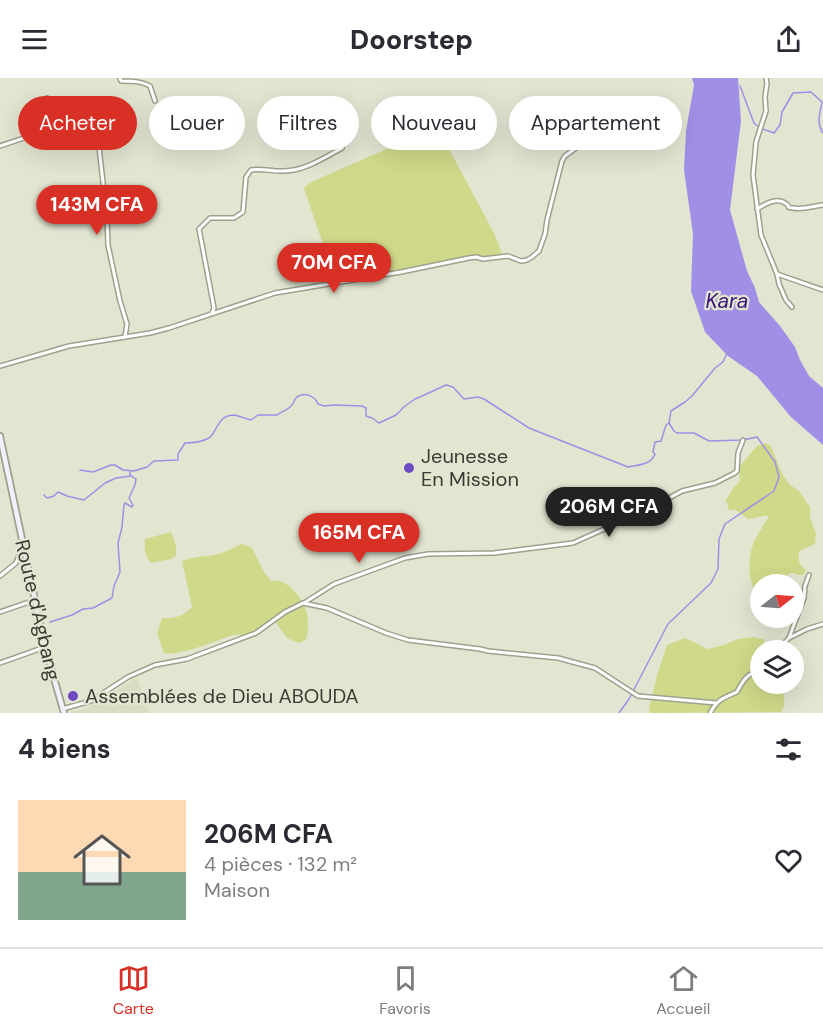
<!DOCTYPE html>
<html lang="fr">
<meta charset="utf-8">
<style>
:root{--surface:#fff;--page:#f2f2f3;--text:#2b2b33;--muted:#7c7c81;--line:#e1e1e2;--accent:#d93025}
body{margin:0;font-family:"DM Sans",sans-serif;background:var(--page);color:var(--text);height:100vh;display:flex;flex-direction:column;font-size:22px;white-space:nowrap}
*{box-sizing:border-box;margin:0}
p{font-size:20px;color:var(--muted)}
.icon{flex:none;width:33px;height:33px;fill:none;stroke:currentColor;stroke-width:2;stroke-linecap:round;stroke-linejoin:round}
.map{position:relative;height:635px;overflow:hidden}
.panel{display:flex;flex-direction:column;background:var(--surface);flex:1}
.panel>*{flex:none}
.top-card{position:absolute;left:18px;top:18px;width:788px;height:54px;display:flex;gap:12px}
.needle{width:39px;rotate:73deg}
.controls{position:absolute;left:750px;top:496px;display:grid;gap:12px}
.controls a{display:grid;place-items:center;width:54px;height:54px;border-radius:50%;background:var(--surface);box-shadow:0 6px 24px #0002;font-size:30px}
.price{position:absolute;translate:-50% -51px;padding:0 14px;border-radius:21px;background:var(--accent);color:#fff;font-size:20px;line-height:39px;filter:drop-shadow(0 2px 3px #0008)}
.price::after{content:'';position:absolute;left:50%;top:36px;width:18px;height:14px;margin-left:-9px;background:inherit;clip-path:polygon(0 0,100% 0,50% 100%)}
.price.selected{background:#222;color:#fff}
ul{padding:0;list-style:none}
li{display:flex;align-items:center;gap:18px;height:150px;padding:0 18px}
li+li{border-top:2px solid var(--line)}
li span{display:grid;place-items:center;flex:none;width:168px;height:120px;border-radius:0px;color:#555}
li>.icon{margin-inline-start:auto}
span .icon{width:72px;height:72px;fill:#fffc;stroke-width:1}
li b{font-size:26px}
h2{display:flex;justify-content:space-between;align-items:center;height:72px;padding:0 18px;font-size:26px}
.tag{padding:0 21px;border-radius:27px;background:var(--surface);box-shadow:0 6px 24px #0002;font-size:21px;line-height:54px}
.tag.selected{background:var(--accent);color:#fff}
header{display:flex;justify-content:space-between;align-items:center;height:78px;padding:0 18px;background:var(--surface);font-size:27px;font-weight:800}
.tab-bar{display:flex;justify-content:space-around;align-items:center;height:84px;border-top:2px solid var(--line);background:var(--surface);font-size:16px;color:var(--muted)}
.tab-bar a{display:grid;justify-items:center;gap:3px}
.tab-bar .selected{color:var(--accent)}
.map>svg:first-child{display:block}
.built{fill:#d8dcc0}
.green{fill:#d0d989}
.water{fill:#a18ee6}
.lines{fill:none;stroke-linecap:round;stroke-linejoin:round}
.stream{stroke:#a18ee6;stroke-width:1.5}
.street-casing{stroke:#9ea18d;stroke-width:6}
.secondary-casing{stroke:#9ea18d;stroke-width:8}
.street{stroke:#fff;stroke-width:3}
.secondary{stroke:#f2f0fe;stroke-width:4.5}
.poi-dot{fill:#6e4ac3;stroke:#e2e5d0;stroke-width:2}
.labels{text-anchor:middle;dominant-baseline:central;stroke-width:4.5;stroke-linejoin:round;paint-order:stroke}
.poi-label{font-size:20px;fill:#3a3b33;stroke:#e2e5d0;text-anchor:start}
.street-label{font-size:20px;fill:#3a3b33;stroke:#e2e5d0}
.water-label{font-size:21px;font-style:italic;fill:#3a1179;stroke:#e2e5d0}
</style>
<header><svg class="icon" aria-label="menu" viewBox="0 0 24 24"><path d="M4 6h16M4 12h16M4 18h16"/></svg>Doorstep<svg class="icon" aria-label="share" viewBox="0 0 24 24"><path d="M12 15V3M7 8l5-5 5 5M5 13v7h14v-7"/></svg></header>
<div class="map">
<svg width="823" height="635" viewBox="0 0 823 635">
<rect width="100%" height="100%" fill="#e2e5d0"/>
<path class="built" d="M 137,600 L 149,635 L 70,635 L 71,634 L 86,631 Z"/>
<g class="green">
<path d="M 437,49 L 493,153 L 502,175 L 484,180 L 470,178 L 386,195 L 341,203 C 330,194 311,128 304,111 L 309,105 Z"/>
<path d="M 765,365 L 770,367 L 783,397 L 790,407 L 799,413 L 810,429 L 810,440 L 816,455 L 815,466 L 799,473 C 798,481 798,486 806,492 L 803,497 L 799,497 L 793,495 L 788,496 L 783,507 L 760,507 L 760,516 L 759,516 C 758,515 753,510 753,509 C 747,495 749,472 756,460 C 760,452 765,446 769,438 L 764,438 L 748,441 L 736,432 L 729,432 L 726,422 L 734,409 L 740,403 L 739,389 L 757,368 Z"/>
<path d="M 171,454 L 176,467 L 176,478 L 171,481 L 151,485 C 145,479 144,469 145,461 Z"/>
<path d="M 242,466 L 252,470 L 264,494 L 271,503 C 274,503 277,502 280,503 C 284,504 289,508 292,511 C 307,524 311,543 306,562 L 299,565 L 287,560 L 274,542 C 266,548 258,556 248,557 C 243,558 239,556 233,557 C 218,562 178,579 164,575 L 157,555 L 162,540 C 176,541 183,538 192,529 L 182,483 C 194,478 206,479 218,476 C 226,474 234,469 242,466 Z"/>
<path d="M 754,559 L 765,562 L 760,573 L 760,606 L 784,606 L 784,629 L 781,634 L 650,635 L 649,630 L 658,594 L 667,567 L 685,560 L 708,571 L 724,567 L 738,561 Z"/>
</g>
<path class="water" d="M 692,0 L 738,0 L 741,43 L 730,132 L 747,193 L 755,210 L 759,224 L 780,248 L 795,269 L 800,282 L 809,298 L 823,310 L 823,367 L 791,339 L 757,298 L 728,278 L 705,254 L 691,213 L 693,156 L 684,92 L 686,53 L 694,7 Z"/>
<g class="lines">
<g class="stream">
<path d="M 740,8 L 754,45 L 760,50 L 774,55 L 780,47 L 782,34 L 793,15 L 811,14 L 822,24 C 820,35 816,45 823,55"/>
<path d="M 80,392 L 93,394 L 111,387 L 115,387 L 123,392 L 134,393 L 147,389 L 154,383 L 178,382 L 178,376 L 185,365 C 192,365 202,364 209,360 C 218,353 217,338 233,337 C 239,337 245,341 251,342 L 258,337 L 277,337 C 282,333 286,333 290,329 C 293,327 294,323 296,320 C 304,313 315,318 318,326 L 324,328 L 335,327 L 362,328 L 366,330 L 366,338 L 372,340 L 379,345 L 396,337 L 405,328 L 415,321 L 422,318 L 446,307 L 453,309 L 464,321 L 478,319 L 484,321 L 529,350 L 628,389 C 638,387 651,387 655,376 L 653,374 L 655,364 L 661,363 L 666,347 L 669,345"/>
<path d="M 44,417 L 47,420 L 54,418 L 58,414 L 67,418 L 84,422 L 105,405 L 116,400 L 131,398"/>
<path d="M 50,544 L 72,537 L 83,531 L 93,530 L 112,520 L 114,508 L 120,494 L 118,465 L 122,449 L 124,427 L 125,425 L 132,429 L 133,427 L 129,420 L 135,407 L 136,401 L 130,397 L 130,394"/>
<path d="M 619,635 L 629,621 L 668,546 L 711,505 L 718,491 L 719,461 L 725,446 L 774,413 L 779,399 L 775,384 L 757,359 L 743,362 L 709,363 L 694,355 L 677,355 L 674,353 L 669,345 L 671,333 L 685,324 L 692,318 L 715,290 L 723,284 L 727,275"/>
</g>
<defs>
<g id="street">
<path d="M 120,0 L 121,3 C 132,3 141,3 150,8 L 155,23"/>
<path d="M 766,0 L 767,5 L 765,19 L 766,33 L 756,64 L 753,97 L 761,157 L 777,196 L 779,206 L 786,222 L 792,229"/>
<path d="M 98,60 L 107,140 L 108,167 L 120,223 L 127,246 L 125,259"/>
<path d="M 0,68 L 36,56 L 51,53 C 55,38 54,34 47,20"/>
<path d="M 757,131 C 765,126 777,119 785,125 C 792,129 784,129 793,130 C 802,132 814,128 823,127"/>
<path d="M 777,196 L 823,212"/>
<path d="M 212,235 L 214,230 L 199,151 L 210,140 L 234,140 L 243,134 L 246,99 L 251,92 C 261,90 270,93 280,93 C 303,94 322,81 342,70"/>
<path d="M 0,288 L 69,268 L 150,255 L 169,250 L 275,215 L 401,194 L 469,180 L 476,179 L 483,181 L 508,178 L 521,183 L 527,182 L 532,179 L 539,173 L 545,156 L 547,142 L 562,83 L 565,78 L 584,64"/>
<path d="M 0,498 L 16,485 L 23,468"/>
<path d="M 304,525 L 334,506 L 405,480 L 428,476 L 494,475 L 573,465 L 649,431 L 682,413 L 715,405 L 733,396 L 737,393 L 738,375 L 743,362"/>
<path d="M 0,534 L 35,522"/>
<path d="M 789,560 L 807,551 L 823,546"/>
<path d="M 780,573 L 783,566 L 789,560 L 804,520 L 805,508 L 809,497"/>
<path d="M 0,585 L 45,569"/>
<path d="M 62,631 L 91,623 L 128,599 L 155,587 L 187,581 L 256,555 L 285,534 L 303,525 L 327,530 L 386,555 L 408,562 L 480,571 L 488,573 L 558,580 L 595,590 L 638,618 L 716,625"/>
<path d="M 710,635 C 718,621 723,620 737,614 C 742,604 748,594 760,593"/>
</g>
<path id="secondary" d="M 0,358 L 45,569 L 64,635"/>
</defs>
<use href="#street" class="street-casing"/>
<use href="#secondary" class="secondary-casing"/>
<use href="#street" class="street"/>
<use href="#secondary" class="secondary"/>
</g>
<g class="poi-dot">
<circle cx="409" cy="390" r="6"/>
<circle cx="73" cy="618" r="6"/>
</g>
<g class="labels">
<g class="poi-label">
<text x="421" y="378">Jeunesse<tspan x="421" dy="23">En Mission</tspan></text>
<text x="85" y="618">Assemblées de Dieu ABOUDA</text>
</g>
<g class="street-label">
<text transform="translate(38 532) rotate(77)">Route d'Agbang</text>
</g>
<g class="water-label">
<text x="727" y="223">Kara</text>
</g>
</g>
</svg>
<div class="controls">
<a><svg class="needle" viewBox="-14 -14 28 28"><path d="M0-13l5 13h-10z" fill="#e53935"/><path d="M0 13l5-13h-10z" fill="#7c7c81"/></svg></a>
<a><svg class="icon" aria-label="layers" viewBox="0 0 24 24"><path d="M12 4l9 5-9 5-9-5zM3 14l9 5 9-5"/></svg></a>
</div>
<b class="price" style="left:97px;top:158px">143M CFA</b>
<b class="price" style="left:334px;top:216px">70M CFA</b>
<b class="price selected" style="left:609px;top:460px">206M CFA</b>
<b class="price" style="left:359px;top:486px">165M CFA</b>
<div class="top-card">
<a class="tag selected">Acheter</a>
<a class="tag">Louer</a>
<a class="tag">Filtres</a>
<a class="tag">Nouveau</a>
<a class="tag">Appartement</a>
</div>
</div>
<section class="panel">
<h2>4 biens<svg class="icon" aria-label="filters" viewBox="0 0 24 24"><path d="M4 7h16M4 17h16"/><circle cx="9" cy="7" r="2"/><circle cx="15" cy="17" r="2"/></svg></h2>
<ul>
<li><span style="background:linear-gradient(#ffd9b3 60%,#7fa58c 0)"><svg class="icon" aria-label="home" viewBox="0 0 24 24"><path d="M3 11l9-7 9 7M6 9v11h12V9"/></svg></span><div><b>206M CFA</b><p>4 pièces · 132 m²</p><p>Maison</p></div><svg class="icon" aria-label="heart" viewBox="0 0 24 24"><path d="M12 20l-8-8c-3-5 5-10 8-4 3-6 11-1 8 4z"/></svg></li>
</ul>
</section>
<nav class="tab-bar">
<a class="selected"><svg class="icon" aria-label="map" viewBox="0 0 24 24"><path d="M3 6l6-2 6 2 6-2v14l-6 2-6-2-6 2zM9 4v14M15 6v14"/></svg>Carte</a>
<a><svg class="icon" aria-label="saved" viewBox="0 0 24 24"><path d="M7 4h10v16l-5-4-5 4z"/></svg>Favoris</a>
<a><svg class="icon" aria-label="home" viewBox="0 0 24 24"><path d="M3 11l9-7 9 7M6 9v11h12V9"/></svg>Accueil</a>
</nav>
